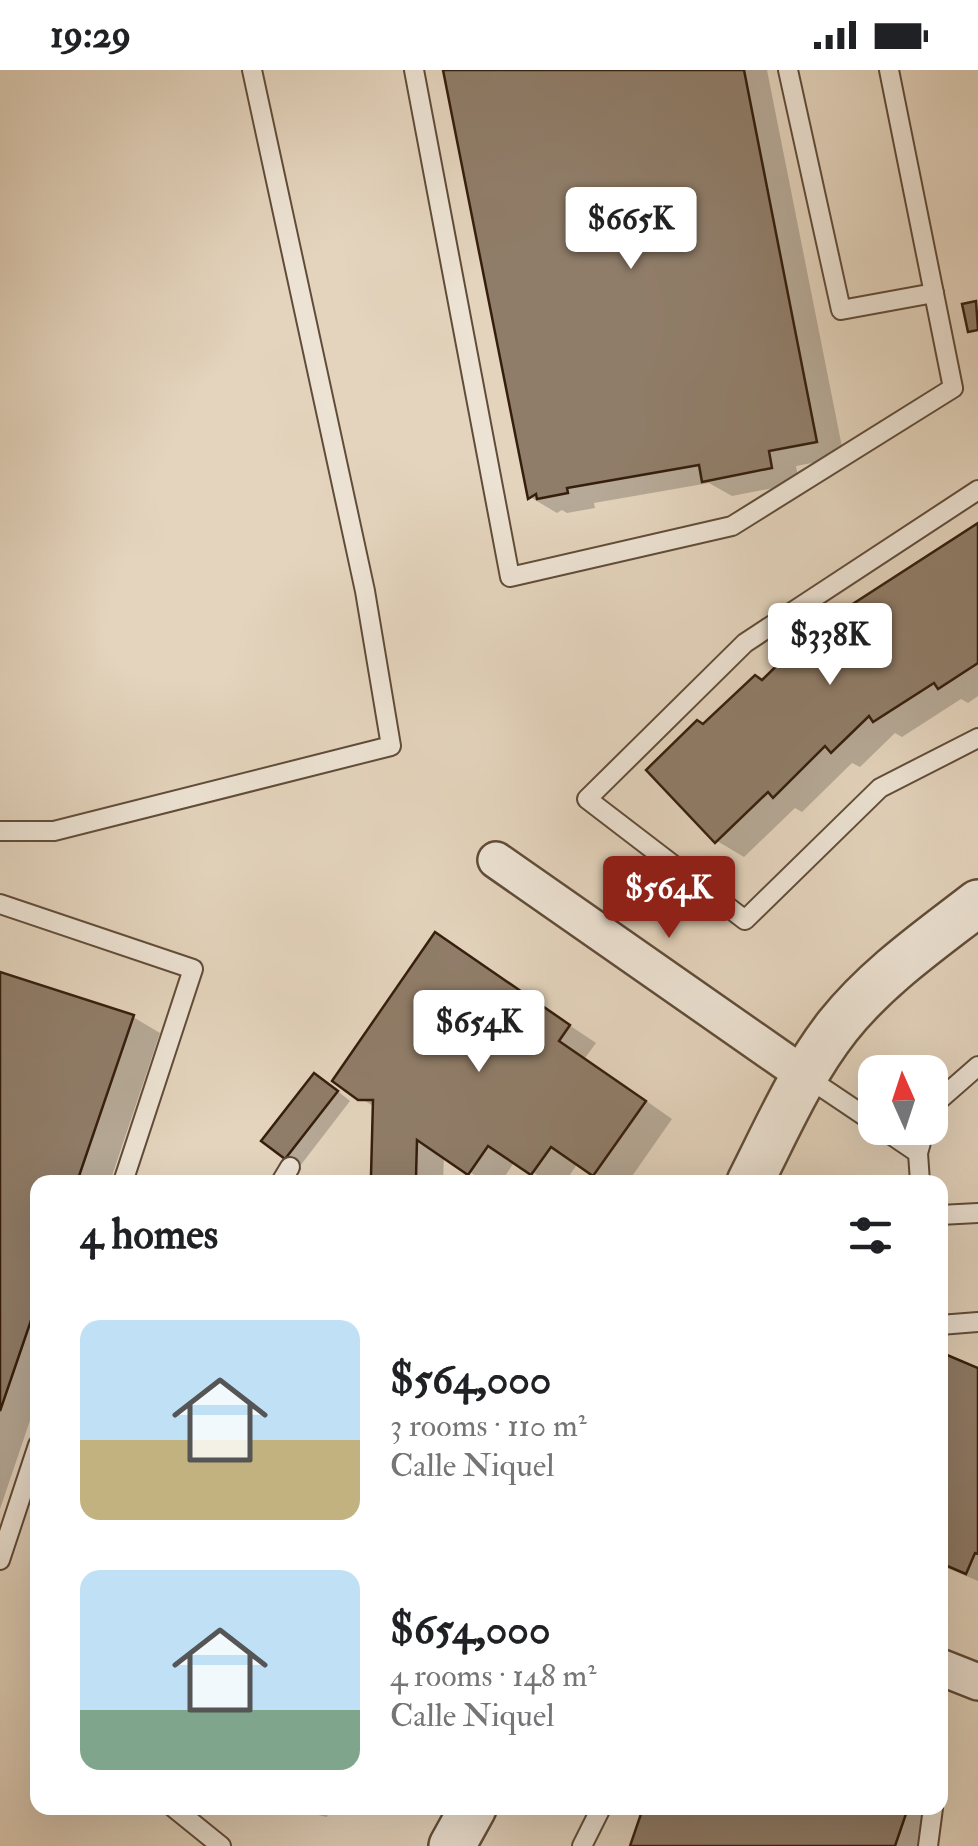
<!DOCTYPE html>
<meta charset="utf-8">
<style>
:root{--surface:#fff;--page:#f6f6f6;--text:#202124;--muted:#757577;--accent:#8f2418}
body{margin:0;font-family:"IM FELL Double Pica",serif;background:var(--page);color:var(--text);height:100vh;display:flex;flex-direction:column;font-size:38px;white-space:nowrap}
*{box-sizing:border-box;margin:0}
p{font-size:32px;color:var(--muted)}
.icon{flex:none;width:55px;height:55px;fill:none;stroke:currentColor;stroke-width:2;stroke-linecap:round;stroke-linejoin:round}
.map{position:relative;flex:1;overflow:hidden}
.side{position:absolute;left:30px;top:1105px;width:918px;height:640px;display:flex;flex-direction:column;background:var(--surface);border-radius:20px;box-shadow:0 10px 40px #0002}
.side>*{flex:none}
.needle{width:65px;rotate:357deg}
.fabs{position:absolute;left:858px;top:985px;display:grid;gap:20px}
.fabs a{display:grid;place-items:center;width:90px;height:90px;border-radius:20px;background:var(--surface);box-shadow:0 10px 40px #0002;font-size:50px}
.price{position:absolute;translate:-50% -85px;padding:0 22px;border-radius:10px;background:#fff;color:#222;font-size:32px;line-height:65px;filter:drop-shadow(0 2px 5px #0008)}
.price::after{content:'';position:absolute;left:50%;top:60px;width:30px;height:22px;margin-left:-15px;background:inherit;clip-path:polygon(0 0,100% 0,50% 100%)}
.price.on{background:var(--accent);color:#fff}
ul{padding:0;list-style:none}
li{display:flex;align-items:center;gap:30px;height:250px;padding:0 50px}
li span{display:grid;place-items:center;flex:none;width:280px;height:200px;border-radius:20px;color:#555}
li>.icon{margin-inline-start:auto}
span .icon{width:120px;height:120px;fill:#fffc;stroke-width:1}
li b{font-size:42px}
h2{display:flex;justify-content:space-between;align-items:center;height:120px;padding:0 50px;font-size:42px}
.status{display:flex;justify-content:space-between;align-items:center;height:70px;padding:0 50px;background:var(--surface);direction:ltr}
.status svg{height:28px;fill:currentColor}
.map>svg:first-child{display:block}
.shadow{fill:#0003}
.building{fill:#907d69;stroke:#351e0d;stroke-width:2.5}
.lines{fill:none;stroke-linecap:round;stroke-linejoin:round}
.service-casing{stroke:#614c39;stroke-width:22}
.minor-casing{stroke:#614c39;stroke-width:40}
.tertiary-casing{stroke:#614c39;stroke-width:50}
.service{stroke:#ede3d4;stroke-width:18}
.minor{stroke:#ede3d4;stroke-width:35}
.tertiary{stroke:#ede3d4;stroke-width:45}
</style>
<div class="status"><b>19:29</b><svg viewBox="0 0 49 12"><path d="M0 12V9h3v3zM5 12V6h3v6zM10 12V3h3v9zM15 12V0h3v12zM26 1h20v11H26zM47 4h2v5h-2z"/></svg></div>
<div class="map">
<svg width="978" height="1776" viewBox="0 0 978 1776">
<rect width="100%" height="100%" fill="#e4d4bd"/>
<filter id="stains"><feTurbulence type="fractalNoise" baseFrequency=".002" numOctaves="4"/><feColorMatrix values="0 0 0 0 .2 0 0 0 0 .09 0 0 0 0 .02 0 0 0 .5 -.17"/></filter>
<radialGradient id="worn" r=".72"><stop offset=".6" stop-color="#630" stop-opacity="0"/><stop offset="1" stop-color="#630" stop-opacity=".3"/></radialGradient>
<g class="shadow">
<path d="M 446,0 L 767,0 L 844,387 L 796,396 L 799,413 L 732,426 L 709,413 L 594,433 L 595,438 L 567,443 L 562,440 L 557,443 L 530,427 Z"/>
<path d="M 978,456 L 978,626 L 968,633 L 961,629 L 902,667 L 895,663 L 860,697 L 852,693 L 802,742 L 795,738 L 744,787 L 717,771 L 704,657 Z"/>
<path d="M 436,866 L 596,973 L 585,988 L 672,1049 L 628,1112 L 609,1112 L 578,1093 L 565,1112 L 549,1112 L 515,1091 L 501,1112 L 486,1112 L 444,1086 L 443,1112 L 387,1112 L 373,1105 L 375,1037 L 360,1028 Z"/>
<path d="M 0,904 L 133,947 L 160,963 L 110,1112 L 38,1112 L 38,1327 L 0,1439 Z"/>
<path d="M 329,1014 L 350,1031 L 300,1096 L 286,1087 Z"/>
<path d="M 940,1285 L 978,1300 L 978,1511 L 940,1495 Z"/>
<path d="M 287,1738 L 329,1738 L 327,1747 Z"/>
<path d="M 338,1738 L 373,1738 L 371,1745 Z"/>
<path d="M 646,1738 L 910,1738 L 936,1753 L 928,1776 L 632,1776 Z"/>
</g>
<g class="building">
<path d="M 443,0 L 744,0 L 817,372 L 769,381 L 772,398 L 702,412 L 699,395 L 567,418 L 568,423 L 537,429 L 536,424 L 528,429 Z"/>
<path d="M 976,231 L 978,260 L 968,262 L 962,234 Z"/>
<path d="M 978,453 L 978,593 L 938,619 L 934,613 L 873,652 L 869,646 L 831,683 L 825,676 L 773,728 L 768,722 L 715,773 L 646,700 L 697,650 L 703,654 L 755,605 L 762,610 L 814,559 Z"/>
<path d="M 435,862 L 570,955 L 559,971 L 646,1031 L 593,1106 L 551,1077 L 531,1105 L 488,1076 L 468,1105 L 417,1070 L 416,1107 L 371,1106 L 373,1030 L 358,1030 L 332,1011 Z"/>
<path d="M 0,902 L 134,945 L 77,1112 L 38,1112 L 38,1230 L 0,1341 Z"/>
<path d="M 314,1003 L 338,1021 L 285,1089 L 261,1071 Z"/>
<path d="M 940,1282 L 978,1298 L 978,1484 L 975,1483 L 966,1504 L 940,1493 Z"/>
<path d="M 643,1738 L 908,1738 L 895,1776 L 630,1776 Z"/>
</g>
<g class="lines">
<defs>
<g id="service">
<path d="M 414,0 L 510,507 L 732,456 L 953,318 L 889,0"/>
<path d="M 788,0 L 841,240 L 934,223"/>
<path d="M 978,420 L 745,573 L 587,729 L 745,850 L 880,718 L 978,668"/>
<path d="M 0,761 L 54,761 L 391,676 L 365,521 L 252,0"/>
<path d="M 0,834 L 193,899 L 123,1112"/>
<path d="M 805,1006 L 875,1053"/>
<path d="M 930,1038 L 978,996"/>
<path d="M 881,1058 L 918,1083"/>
<path d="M 281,1112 L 290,1097"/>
<path d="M 920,1112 L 918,1083 L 925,1058"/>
<path d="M 940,1145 L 978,1143"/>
<path d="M 940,1255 L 978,1252"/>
<path d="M 0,1490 L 38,1375"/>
<path d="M 174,1738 L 221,1776"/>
<path d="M 582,1776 L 601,1738"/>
<path d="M 928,1776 L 933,1738"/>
</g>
<g id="minor">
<path d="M 496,790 L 804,1005"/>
<path d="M 940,1597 L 978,1612"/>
</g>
<g id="tertiary">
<path d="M 750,1112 C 777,1059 801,1003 838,956 C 877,907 929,871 978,833"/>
<path d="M 452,1776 L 473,1738"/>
</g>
</defs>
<use href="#service" class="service-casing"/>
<use href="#minor" class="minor-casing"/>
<use href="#tertiary" class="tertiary-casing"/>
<use href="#service" class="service"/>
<use href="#minor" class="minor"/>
<use href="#tertiary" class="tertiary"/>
</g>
<rect width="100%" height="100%" filter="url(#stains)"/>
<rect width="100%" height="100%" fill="url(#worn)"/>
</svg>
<div class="fabs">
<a><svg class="needle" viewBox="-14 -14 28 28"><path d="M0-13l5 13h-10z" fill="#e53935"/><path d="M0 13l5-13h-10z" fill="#757577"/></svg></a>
</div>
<b class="price" style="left:631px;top:202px">$665K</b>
<b class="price" style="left:830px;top:618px">$338K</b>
<b class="price on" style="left:669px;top:871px">$564K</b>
<b class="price" style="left:479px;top:1005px">$654K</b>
<section class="side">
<h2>4 homes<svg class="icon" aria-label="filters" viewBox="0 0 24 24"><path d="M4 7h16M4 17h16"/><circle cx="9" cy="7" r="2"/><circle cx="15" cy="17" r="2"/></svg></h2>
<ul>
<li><span style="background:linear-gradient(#bfe0f5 60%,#c2b280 0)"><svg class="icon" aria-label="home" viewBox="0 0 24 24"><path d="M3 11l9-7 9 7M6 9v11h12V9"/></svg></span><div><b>$564,000</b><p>3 rooms · 110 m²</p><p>Calle Niquel</p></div></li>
<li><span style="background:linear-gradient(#bfe0f5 70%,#7fa58c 0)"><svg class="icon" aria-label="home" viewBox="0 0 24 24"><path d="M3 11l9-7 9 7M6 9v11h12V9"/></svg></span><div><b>$654,000</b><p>4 rooms · 148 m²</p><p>Calle Niquel</p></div></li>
</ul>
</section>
</div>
